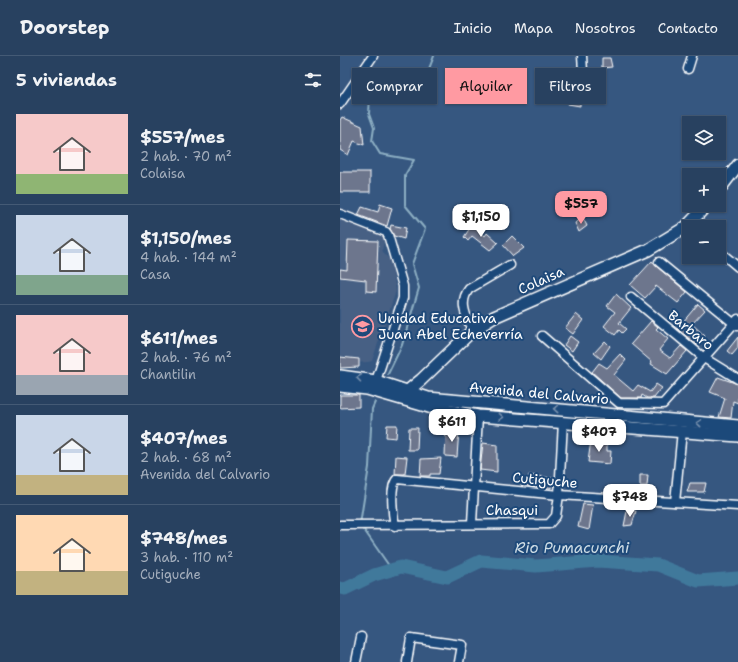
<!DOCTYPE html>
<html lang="es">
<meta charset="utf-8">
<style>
:root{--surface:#284160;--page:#344c69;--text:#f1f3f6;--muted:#a5afbd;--line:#445a75;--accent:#ff9aa2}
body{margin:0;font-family:"Shantell Sans",sans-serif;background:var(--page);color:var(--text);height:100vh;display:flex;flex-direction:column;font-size:15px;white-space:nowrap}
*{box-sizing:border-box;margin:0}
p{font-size:13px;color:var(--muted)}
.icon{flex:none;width:22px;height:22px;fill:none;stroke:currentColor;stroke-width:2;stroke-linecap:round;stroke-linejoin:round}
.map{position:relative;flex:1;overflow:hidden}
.panel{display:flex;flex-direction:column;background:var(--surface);width:340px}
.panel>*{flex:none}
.banner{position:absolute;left:12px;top:12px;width:326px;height:36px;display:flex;gap:8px}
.buttons{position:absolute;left:342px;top:60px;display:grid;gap:8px}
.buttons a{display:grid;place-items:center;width:44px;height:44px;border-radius:0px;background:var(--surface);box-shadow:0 1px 3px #0004,0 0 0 1px var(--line);font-size:20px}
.price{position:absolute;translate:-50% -34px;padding:0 9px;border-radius:8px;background:#fff;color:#222;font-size:13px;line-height:26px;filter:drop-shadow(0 1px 2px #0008)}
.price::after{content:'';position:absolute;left:50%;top:24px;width:12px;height:9px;margin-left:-6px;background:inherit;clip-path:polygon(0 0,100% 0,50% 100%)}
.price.current{background:var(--accent);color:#111}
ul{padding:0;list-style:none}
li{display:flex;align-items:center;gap:12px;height:100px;padding:0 16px}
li+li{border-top:1px solid var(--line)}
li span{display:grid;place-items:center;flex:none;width:112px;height:80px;border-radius:0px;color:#555}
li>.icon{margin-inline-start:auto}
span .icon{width:48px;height:48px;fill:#fffc;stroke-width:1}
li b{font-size:17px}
h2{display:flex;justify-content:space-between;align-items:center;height:48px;padding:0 16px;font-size:17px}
.tag{padding:0 14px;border-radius:0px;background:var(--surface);box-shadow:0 1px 3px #0004,0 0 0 1px var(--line);font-size:14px;line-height:36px}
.tag.current{background:var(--accent);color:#111}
header{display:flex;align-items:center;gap:24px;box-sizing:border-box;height:56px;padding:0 20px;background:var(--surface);border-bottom:1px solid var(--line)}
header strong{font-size:19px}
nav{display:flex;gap:22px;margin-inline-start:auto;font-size:14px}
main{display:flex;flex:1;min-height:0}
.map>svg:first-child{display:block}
.built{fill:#466084}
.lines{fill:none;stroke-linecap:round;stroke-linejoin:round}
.stream{stroke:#8dafc3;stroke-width:2}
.river{stroke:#41799b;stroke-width:13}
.building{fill:#6d768d;stroke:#fff}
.street-casing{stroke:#fff;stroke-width:11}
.secondary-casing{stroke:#fff;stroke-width:14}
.street{stroke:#1f4a7a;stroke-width:8}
.secondary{stroke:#1f4a7a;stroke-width:11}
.oneway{stroke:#7992af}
.labels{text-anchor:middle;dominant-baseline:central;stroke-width:4;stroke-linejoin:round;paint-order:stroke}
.street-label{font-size:14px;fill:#fff;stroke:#1f4a7a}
.poi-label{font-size:14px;fill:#fff;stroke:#1f4a7a;text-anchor:start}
.water-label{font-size:15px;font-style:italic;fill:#d0dee6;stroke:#1f4a7a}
</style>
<header>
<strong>Doorstep</strong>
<nav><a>Inicio</a><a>Mapa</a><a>Nosotros</a><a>Contacto</a></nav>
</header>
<main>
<section class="panel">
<h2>5 viviendas<svg class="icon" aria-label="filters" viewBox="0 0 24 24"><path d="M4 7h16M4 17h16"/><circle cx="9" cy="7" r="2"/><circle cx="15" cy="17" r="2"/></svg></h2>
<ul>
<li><span style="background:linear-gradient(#f6c9c9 75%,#8fb573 0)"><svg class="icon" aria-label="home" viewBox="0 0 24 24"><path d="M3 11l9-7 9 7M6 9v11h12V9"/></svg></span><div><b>$557/mes</b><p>2 hab. · 70 m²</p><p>Colaisa</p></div></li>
<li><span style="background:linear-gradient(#c9d6e8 75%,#7fa58c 0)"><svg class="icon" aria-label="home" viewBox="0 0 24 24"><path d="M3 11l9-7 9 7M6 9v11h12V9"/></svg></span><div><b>$1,150/mes</b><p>4 hab. · 144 m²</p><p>Casa</p></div></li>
<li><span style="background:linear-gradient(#f6c9c9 75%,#9aa5b1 0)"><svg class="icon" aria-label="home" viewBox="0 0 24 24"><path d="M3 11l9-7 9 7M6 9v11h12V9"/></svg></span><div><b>$611/mes</b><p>2 hab. · 76 m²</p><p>Chantilin</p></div></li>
<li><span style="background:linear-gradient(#c9d6e8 75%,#c2b280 0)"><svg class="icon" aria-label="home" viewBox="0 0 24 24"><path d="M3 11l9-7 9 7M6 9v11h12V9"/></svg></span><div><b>$407/mes</b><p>2 hab. · 68 m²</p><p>Avenida del Calvario</p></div></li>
<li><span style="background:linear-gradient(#ffd9b3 70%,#c2b280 0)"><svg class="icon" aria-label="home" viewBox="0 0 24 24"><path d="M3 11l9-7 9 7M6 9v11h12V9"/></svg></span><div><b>$748/mes</b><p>3 hab. · 110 m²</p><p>Cutiguche</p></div></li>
</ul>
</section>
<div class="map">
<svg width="398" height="606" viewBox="0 0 398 606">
<rect width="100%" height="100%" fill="#365780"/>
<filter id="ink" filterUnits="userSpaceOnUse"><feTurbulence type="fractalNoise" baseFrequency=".025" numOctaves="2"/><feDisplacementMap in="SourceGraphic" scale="8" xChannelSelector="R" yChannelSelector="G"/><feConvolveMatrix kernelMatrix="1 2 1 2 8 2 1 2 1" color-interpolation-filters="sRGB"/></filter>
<g filter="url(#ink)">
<path class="built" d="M 0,162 L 46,180 L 42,194 L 45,199 L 51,204 L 56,235 L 32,305 L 28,306 L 0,308 Z"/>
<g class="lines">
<g class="stream">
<path d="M 48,318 L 62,289 L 79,232 L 72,208 L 85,173 L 65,149 L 65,119 L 74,104 L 40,98 L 32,85 L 34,72 L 29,58 L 30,40 L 48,23 C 53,25 58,27 62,30 C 72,37 78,57 91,41 C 82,21 88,17 94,0"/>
<path d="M 20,468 L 29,411 L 32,353 L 35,346"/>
<path d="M 22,471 L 52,514"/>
</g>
<path class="river" d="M 0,532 L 5,533 L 34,519 L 61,511 L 107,521 L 141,505 L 196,510 L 258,505 L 318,509 L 358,525 L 398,522"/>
</g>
<g class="building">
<path d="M 262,2 L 270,2 L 272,11 L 262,12 Z"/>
<path d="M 229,37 L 240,38 L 240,50 L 228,48 Z"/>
<path d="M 2,61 L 22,70 L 24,89 L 14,85 L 8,99 L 0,94 L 0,64 Z"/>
<rect x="0" y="116" width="30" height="20"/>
<path d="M 40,148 L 52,152 L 47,170 L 18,159 L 22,151 L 38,156 Z"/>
<path d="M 243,162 L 247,170 L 239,176 L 235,167 Z"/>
<path d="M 51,169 L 66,172 L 64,183 L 54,180 L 50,173 Z"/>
<path d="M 132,169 L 145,180 L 147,177 L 158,187 L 150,194 L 132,180 L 128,185 L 124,181 Z"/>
<path d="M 172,180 L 184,192 L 173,200 L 163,189 Z"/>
<path d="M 8,184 L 38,185 L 36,236 L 26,235 L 26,224 L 0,221 L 0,213 L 7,214 Z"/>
<path d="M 312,205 L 316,210 L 347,236 L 338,247 L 316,230 L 305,242 L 290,229 Z"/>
<path d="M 276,238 L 291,252 L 279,267 L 286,273 L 282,277 L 279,274 L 275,279 L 264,270 L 275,256 L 267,250 Z"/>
<path d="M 358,248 L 365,254 L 352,268 L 365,280 L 357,289 L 337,273 Z"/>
<path d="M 236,258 L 243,264 L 233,278 L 225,272 Z"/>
<path d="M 311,265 L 318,271 L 316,273 L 328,283 L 319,294 L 330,302 L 341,290 L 347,295 L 327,318 L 311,308 L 312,306 L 291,288 Z"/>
<path d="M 230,280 L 238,286 L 232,295 L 224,289 Z"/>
<path d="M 398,281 L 398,292 L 392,299 L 387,295 Z"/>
<path d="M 265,285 L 270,290 L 261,303 L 254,297 Z"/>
<path d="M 280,298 L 286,304 L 274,319 L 293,335 L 298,329 L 310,336 L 316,328 L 322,332 L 314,342 L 307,342 L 302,339 L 301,342 L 281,342 L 252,316 L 259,307 L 267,312 Z"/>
<path d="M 0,301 L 19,303 L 19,311 L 0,312 Z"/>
<path d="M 378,321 L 398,328 L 398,347 L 393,345 L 391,362 L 379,361 L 385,342 L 370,336 Z"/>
<path d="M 0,339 L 19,339 L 19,351 L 0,352 Z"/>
<path d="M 47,369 L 57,369 L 56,382 L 46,381 Z"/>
<path d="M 69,372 L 78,372 L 77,394 L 68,394 Z"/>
<path d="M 106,373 L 119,373 L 117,401 L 105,400 Z"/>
<path d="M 251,384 L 267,386 L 267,395 L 271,395 L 270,408 L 248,406 Z"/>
<path d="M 143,387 L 157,389 L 157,416 L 140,414 Z"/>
<path d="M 56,400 L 67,401 L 65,418 L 55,418 Z"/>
<path d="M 101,402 L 99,418 L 90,418 L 90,420 L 80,420 L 81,403 Z"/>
<path d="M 189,419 L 212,422 L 211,432 L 187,430 Z"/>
<path d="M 300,419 L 308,419 L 307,430 L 300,430 Z"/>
<path d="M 350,427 L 366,427 L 364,436 L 347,436 Z"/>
<path d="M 243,448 L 253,449 L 249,474 L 238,471 Z"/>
<path d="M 287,455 L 296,455 L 292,469 L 284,470 Z"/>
</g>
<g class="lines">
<defs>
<g id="street">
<path d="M 242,0 L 243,15"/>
<path d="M 348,13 L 352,0"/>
<path d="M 0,48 L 33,0"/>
<path d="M 0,158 L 46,176 L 48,179 L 63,230 L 63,242 L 36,325"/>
<path d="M 379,195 L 398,211"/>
<path d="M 319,206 L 397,270"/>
<path d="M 291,241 L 364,302 L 398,323"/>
<path d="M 132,275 C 127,261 118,247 129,233 L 170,209"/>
<path d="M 202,280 L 279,347 L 323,348 L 398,263"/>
<path d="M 335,446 L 342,375"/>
<path d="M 132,467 L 138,360"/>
<path d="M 0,469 L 209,468 L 216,460 L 219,439 L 223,366"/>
<path d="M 55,470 C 53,460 49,430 57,423 L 219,439 L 398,450"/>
<path d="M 16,606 L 21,581"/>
<path d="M 67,606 L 71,582 L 122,589 L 119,606"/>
</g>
<g id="secondary">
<path d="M 379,134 L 398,109"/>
<path d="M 0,320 L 36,325 L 88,342 L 398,370"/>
<path d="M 0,330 L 27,333 L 89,351 L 138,360 L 398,380"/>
<path d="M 64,338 L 81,324 L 132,275 L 154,261 L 308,194 L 346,171 L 367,149"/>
</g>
</defs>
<use href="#street" class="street-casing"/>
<use href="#secondary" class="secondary-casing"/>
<use href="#street" class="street"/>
<use href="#secondary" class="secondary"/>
</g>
<defs><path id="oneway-chevron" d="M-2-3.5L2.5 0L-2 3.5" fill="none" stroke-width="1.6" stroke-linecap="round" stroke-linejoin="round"/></defs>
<g class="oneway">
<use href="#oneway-chevron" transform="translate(19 322) rotate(-172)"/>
<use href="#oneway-chevron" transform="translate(216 353) rotate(-175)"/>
<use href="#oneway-chevron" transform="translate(161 361) rotate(5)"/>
<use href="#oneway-chevron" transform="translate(359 367) rotate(-174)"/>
</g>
</g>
<defs>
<symbol id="school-ring" viewBox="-11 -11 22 22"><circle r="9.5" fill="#1f4a7a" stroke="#ff9aa2" stroke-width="1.5"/><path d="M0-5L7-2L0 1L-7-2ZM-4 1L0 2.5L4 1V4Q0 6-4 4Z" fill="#ff9aa2"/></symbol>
</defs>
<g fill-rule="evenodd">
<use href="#school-ring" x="10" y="258" width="25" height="25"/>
</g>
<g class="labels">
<g class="street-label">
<text transform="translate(201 224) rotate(-24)">Colaisa</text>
<text transform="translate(351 274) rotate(39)">Barbaro</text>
<text transform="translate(199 337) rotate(5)">Avenida del Calvario</text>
<text transform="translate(205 424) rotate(5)">Cutiguche</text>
<text x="172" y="454">Chasqui</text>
</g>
<g class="poi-label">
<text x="38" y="262">Unidad Educativa<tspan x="38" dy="16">Juan Abel Echeverría</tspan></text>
</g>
<g class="water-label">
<text x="232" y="492">Rio Pumacunchi</text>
</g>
</g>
</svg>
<div class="buttons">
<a><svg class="icon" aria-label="layers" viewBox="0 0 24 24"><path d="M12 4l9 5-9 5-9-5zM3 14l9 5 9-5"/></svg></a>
<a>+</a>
<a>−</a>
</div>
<b class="price current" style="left:241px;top:169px">$557</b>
<b class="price" style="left:141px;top:182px">$1,150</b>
<b class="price" style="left:112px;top:387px">$611</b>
<b class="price" style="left:259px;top:397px">$407</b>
<b class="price" style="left:290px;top:462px">$748</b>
<div class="banner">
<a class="tag">Comprar</a>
<a class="tag current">Alquilar</a>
<a class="tag">Filtros</a>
</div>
</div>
</main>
